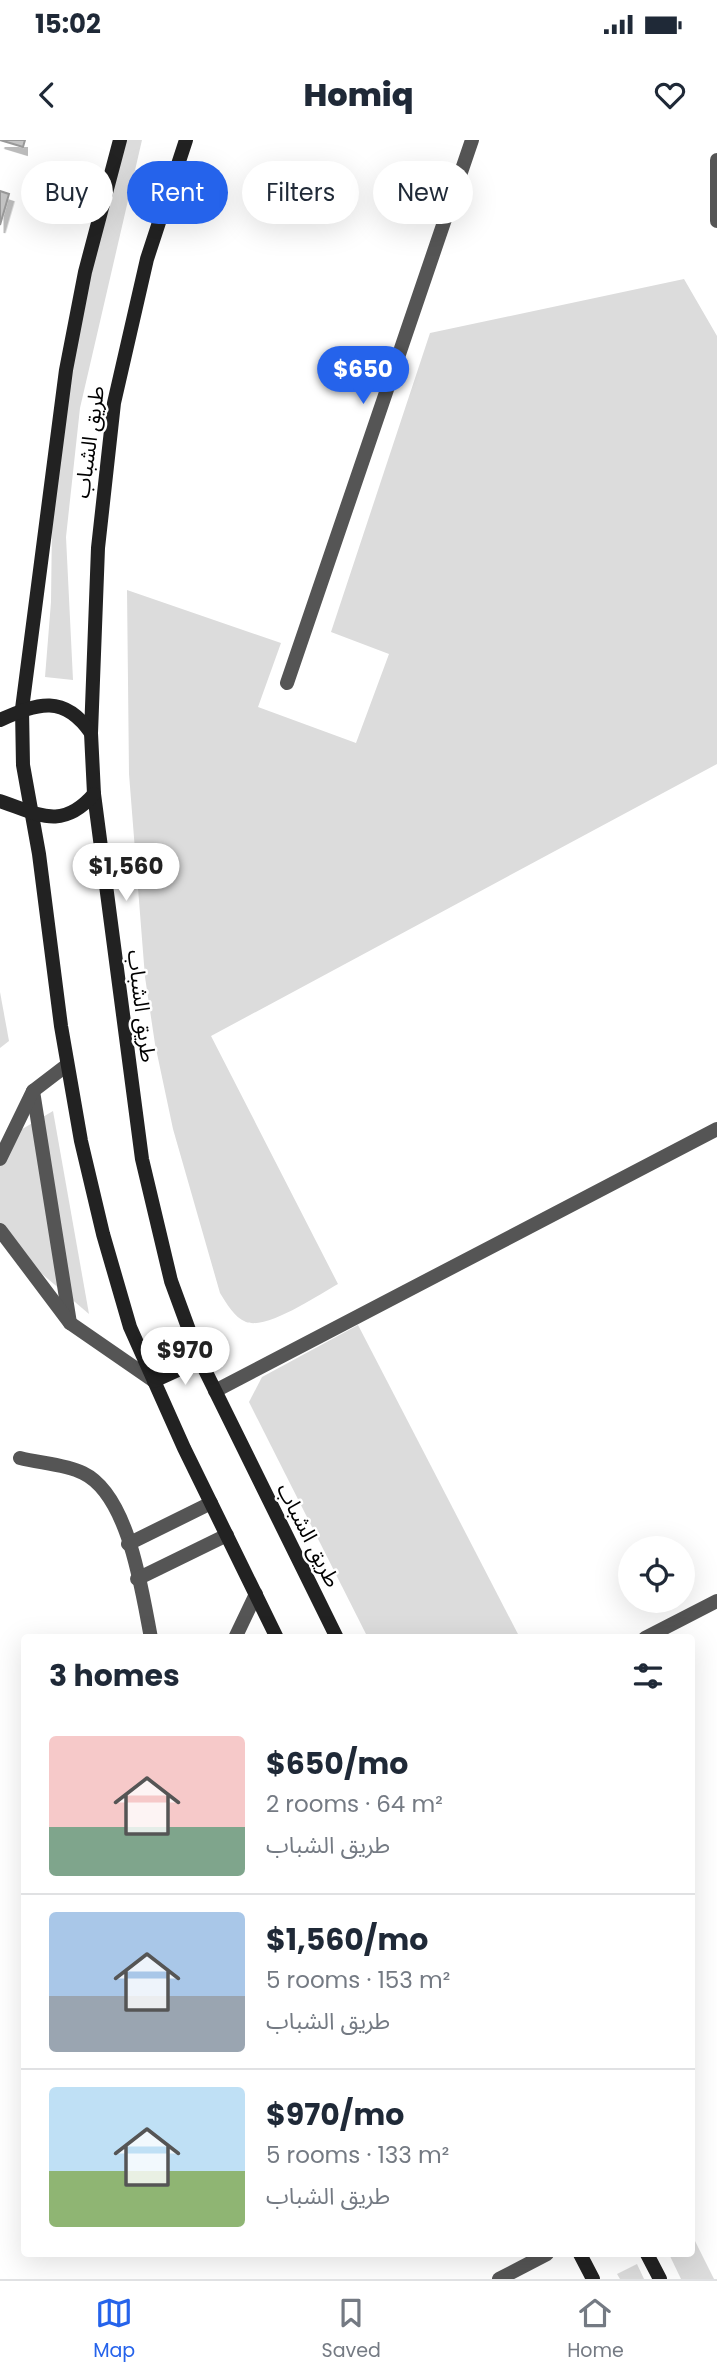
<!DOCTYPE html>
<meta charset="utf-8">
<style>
:root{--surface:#fff;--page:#f6f6f7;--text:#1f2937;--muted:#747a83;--line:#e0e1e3;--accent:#2563eb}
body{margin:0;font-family:Poppins,"Noto Sans Arabic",sans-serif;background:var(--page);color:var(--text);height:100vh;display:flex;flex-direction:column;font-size:26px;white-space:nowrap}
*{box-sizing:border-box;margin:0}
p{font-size:23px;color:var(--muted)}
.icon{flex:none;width:38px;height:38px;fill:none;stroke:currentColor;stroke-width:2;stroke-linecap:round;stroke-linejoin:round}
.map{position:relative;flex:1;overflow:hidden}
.side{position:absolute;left:21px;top:1494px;width:674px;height:623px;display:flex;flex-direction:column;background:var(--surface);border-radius:7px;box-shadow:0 7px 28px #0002}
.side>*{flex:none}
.top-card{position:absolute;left:21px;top:21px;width:676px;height:63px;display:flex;gap:14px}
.buttons{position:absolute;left:618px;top:1396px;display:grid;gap:14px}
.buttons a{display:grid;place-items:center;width:77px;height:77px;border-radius:50%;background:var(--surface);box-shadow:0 7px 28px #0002;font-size:35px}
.price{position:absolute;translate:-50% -60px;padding:0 16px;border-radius:24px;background:#fff;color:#222;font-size:23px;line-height:46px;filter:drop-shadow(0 2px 4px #0008)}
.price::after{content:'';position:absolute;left:50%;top:42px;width:21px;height:16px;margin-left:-10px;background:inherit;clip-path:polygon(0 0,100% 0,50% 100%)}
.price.selected{background:var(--accent);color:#fff}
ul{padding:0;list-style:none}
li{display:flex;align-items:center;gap:21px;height:175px;padding:0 28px}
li+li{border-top:2px solid var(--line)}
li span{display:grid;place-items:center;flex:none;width:196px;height:140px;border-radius:7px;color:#555}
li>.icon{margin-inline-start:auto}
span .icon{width:84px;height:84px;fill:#fffc;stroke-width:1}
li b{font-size:30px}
h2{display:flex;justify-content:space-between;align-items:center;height:84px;padding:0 28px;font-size:30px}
.tag{padding:0 24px;border-radius:32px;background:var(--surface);box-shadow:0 7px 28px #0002;font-size:24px;line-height:63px}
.tag.selected{background:var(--accent);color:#fff}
.status{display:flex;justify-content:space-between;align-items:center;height:49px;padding:0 35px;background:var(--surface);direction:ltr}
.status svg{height:19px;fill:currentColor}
header{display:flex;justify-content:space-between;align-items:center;height:91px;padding:0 28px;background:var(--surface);font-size:32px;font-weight:800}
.menu{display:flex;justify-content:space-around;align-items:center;height:98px;border-top:2px solid var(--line);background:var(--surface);font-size:19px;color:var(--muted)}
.menu a{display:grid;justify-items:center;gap:4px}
.menu .selected{color:var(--accent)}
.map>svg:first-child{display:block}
.green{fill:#dcdcdc}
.building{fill:#c4c4c4;stroke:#999;stroke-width:2;filter:url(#shadow)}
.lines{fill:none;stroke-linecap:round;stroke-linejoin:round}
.service{stroke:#555;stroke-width:14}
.minor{stroke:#555;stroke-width:14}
.secondary{stroke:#222;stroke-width:14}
.labels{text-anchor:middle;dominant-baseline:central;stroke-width:5;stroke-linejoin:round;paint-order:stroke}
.street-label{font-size:21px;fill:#000;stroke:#fff}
</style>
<div class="status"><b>15:02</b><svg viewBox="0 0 49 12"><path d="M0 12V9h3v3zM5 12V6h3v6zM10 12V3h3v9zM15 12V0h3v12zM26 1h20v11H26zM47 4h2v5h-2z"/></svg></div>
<header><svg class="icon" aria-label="back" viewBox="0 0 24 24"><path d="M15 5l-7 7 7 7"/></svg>Homiq<svg class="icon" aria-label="heart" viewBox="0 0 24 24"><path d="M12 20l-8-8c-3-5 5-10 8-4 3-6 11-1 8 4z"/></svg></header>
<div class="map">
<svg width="717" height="2139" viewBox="0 0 717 2139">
<defs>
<filter id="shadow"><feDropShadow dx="4.5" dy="8" stdDeviation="0" flood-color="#0004"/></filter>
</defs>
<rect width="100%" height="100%" fill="#fff"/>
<g class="green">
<path d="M 122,0 L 142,0 L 80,268 L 66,397 L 73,540 L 45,537 L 51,462 L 53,307 L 71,207 Z"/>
<path d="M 684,139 L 717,196 L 717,624 L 211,896 L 338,1144 C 318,1155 267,1190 246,1182 C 234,1177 227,1164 220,1153 L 173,989 L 155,904 L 145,837 L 129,634 L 127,450 L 281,503 L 258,567 L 356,603 L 389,514 L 331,492 L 430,193 Z"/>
<path d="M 0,852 L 9,901 L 0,908 Z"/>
<path d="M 53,971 L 89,1174 L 0,1098 L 0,1002 Z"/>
<path d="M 358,1185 L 520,1498 L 368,1498 L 249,1262 L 262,1237 Z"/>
<path d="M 691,2093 L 714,2139 L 681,2139 L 669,2114 L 691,2114 Z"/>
<path d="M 637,2124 L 644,2139 L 620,2139 L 617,2134 Z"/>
</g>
<g class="building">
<path d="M 0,0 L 25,0 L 23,7 Z"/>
<path d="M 0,51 L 9,54 L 0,85 Z"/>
</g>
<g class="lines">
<g class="service">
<path d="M 33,951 L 70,1183"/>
<path d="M 0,1019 L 33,951 L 67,925"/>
<path d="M 0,1090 L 70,1183 L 154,1241"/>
<path d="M 215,1251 L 717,989"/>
<path d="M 20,1318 C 39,1323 65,1324 83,1333 C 129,1355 142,1452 151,1498"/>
<path d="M 128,1404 L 211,1363"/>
<path d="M 137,1439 L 227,1395"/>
<path d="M 235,1498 L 256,1454"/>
<path d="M 499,2139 L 547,2114"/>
</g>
<g class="minor">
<path d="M 717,20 L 717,81"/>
<path d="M 287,543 L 472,0"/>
<path d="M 645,1498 L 717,1461"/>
</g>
<g class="secondary">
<path d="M 120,0 L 85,132 L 66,230 L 22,569 L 23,625 L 39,714 L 61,886 L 81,1001 L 103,1094 L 130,1187 L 184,1308 L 277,1498"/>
<path d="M 186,0 L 147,119 L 114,263 L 98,408 L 91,593 L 94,654 L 142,1019 L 171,1141 L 200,1220 L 337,1498"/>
<path d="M 0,580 C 38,563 64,554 91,593"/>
<path d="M 0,661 C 38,674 62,691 94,654"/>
<path d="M 154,1241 L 200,1220"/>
<path d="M 580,2114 L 593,2139"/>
<path d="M 647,2114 L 660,2139"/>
</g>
</g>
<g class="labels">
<g class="street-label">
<text transform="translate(89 302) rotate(-82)">طريق الشباب</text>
<text transform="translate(142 866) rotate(83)">طريق الشباب</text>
<text transform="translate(309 1395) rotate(63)">طريق الشباب</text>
</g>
</g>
</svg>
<div class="buttons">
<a><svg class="icon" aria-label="locate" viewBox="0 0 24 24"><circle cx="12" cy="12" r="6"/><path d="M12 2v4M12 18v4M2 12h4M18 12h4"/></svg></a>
</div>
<b class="price selected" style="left:363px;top:266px">$650</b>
<b class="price" style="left:126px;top:763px">$1,560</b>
<b class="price" style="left:185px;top:1247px">$970</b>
<div class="top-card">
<a class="tag">Buy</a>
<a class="tag selected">Rent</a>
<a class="tag">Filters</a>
<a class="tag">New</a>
</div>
<section class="side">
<h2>3 homes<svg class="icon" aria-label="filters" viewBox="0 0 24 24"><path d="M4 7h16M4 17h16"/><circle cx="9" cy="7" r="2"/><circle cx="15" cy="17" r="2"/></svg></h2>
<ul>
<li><span style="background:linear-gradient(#f6c9c9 65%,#7fa58c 0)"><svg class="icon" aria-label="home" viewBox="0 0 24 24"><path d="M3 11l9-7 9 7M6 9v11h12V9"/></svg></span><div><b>$650/mo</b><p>2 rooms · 64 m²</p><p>طريق الشباب</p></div></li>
<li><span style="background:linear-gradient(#a9c7e8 60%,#9aa5b1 0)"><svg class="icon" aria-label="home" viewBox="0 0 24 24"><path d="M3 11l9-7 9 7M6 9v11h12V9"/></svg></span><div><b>$1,560/mo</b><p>5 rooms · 153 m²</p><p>طريق الشباب</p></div></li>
<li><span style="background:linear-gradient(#bfe0f5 60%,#8fb573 0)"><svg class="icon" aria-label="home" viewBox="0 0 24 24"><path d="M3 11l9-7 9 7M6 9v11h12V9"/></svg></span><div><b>$970/mo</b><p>5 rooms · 133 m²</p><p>طريق الشباب</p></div></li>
</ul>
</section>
</div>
<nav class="menu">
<a class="selected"><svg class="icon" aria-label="map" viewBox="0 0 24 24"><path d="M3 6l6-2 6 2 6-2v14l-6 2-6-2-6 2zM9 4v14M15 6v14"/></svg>Map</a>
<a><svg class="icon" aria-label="saved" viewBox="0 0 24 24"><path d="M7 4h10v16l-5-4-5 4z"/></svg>Saved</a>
<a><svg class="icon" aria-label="home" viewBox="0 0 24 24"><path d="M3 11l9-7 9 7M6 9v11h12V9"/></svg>Home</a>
</nav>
